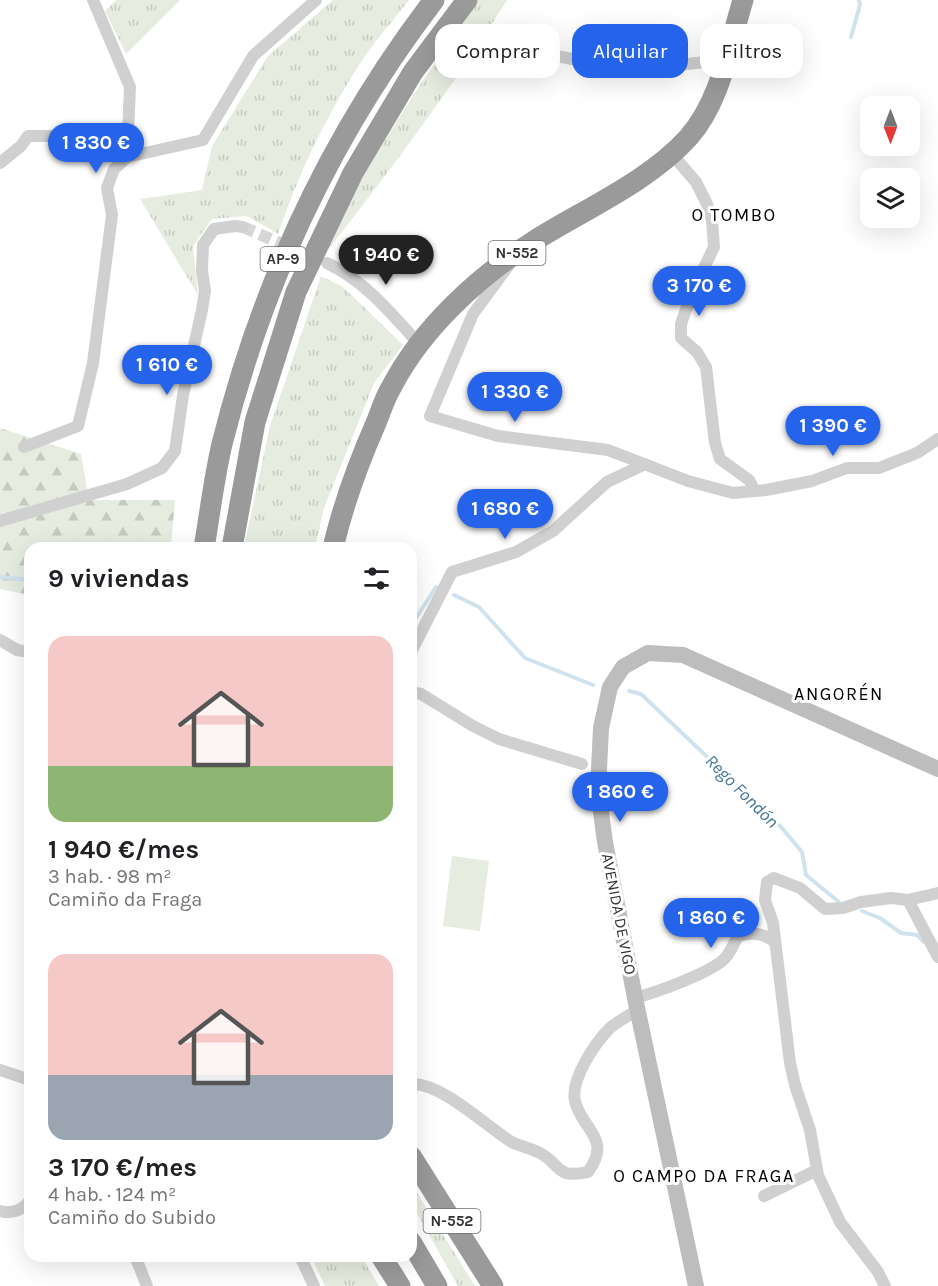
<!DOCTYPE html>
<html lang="es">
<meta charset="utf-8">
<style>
:root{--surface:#fff;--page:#f2f2f2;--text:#202124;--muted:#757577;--accent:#2563eb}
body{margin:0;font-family:Karla,sans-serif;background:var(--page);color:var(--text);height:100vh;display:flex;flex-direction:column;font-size:22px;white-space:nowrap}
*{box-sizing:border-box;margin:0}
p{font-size:20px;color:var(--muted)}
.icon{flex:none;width:33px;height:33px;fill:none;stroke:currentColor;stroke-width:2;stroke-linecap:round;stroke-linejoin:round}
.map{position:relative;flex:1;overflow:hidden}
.panel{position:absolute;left:24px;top:542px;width:393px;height:720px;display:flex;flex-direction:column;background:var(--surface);border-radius:18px;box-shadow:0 6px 24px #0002}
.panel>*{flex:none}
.top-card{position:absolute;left:435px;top:24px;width:412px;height:54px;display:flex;gap:12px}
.needle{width:39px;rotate:180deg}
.fabs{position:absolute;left:860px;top:96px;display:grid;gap:12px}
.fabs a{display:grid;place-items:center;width:60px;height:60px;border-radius:12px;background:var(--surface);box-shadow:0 6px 24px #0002;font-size:30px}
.price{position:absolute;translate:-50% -51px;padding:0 14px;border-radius:21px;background:var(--accent);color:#fff;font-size:20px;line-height:39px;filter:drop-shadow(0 2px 3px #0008)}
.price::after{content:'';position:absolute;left:50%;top:36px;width:18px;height:14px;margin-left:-9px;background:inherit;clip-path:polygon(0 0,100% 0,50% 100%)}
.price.selected{background:#222;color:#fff}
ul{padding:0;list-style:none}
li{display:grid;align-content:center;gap:12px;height:318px;padding:0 24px}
li span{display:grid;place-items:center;height:186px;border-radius:18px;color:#555}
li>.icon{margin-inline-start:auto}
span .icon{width:108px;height:108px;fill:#fffc;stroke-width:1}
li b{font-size:26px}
h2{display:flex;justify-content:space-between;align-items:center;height:72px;padding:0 24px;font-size:26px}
.pill{padding:0 21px;border-radius:18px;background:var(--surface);box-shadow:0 6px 24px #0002;font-size:21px;line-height:54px}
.pill.selected{background:var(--accent);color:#fff}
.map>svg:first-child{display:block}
.grass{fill:url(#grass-tufts)}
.forest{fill:url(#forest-firs)}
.garden{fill:#e6ecdf}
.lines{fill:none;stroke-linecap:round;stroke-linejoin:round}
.stream{stroke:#cfe2ee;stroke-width:4}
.street-tunnel{stroke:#d6d6d6;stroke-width:12;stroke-dasharray:12 6;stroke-linecap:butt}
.street{stroke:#d0d0d0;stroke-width:12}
.secondary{stroke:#bdbdbd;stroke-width:16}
.highway{stroke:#9a9a9a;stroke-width:21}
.labels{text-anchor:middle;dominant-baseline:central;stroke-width:6;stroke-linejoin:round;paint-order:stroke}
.shield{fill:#fff;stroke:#707070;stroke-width:1.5}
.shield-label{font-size:15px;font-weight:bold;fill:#333}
.street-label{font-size:16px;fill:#333;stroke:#fff}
.neighbourhood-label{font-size:18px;letter-spacing:1.5px;fill:#000;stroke:#fff}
.water-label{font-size:18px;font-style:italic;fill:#3f7597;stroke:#fff}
</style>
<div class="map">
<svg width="938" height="1286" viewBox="0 0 938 1286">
<defs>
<pattern id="grass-tufts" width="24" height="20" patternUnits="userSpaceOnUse" patternTransform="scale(1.5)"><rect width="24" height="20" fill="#e6ecdf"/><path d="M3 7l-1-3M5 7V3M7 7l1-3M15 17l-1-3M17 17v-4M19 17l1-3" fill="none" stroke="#c6cbc0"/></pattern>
<pattern id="forest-firs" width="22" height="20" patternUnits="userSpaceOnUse" patternTransform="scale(1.5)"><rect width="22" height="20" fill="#e6ecdf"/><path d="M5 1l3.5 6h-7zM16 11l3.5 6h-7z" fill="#c6cbc0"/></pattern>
</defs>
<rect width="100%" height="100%" fill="#fff"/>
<g class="grass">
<path d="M 116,0 L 180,0 L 126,54 L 105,11 Z"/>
<path d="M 333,0 L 409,0 C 392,22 373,43 359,65 C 325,118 298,175 278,234 L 247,216 L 212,219 L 193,246 L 198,295 L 140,199 L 202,190 L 212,146 L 268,56 Z"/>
<path d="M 478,0 L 507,0 C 453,87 391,169 328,250 L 364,174 L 414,94 Z"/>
<path d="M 321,276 L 343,287 L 403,345 L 374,383 L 324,508 L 315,547 L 244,547 L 270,426 Z"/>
<path d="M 411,1183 L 475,1286 L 458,1286 L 411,1203 Z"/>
<path d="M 311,1256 L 361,1256 L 379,1286 L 325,1286 Z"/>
</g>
<path class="forest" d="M 0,428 L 81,454 L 89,500 L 175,500 L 171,547 L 30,548 L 30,595 L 0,589 Z"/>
<path class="garden" d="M 452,856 L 489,861 L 480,931 L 443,926 Z"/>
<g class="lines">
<g class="stream">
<path d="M 851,37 L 860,5 L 859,0"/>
<path d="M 0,577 L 30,580"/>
<path d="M 454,595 L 479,607 L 525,658 L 593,685"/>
<path d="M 411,626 L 436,587"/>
<path d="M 629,691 L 641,694 L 782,828 L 802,852 L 806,875 L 839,902"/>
<path d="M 862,911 L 880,918 L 901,933 L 917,935 L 924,942"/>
</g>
<path class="street-tunnel" d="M 243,227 L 317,259"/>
<g class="street">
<path d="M 472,68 L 541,53 L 629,70 L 725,60"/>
<path d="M 671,153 L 696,182 L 707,204 L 712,220 L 714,247 L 691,295 L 681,324 L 681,338 L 697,352 L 706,367 L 715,443 L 720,459 L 749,480 L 755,491"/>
<path d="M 0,163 L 21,146 L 28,136 L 55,136 L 110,154 L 127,157 L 130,87 L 93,0"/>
<path d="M 327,263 C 365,281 391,313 419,344"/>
<path d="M 509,265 L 473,314 L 430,416 L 498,436 L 608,450 L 688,481 L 733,493 L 766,490 L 812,481 L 847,468 L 879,468 L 917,453 L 938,439"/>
<path d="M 24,447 L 78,426 L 93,363 L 112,215 L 107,188 L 114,169 L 127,157 L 203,140 L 253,56 L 316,0"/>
<path d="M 0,521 L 127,484 L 162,468 L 175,451 L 183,395 L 202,310 L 205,291 L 202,271 L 203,245 L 214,229 L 235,226 L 243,227"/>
<path d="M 0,640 L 17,650 L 30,652"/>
<path d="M 411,652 L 452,572 L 516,552 L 553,531 L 607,482 L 645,464"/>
<path d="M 411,692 L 421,694 L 473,726 L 499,739 L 582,764"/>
<path d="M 908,900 L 938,957"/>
<path d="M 635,998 C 654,993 714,972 726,957 C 731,951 734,943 738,936 C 753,932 762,933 774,941"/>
<path d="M 0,1070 L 30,1080"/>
<path d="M 411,1084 C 440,1082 485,1125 510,1141 C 519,1146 530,1148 540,1153 C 562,1165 555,1179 588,1172 C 613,1138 581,1129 575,1101 C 570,1080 595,1043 610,1028 C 618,1021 628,1016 637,1010"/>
<path d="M 764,1196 L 817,1170"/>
<path d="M 0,1211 C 13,1214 22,1211 30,1200"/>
<path d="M 135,1256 L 147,1286"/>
<path d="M 300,1256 L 314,1286"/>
<path d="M 885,1286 L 878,1272 L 840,1222 L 818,1175 L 810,1130 L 795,1085 L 790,1063 L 773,923 L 765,900 L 767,882 L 774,878 L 800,888 L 825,909 L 843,908 L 861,902 L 891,898 L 908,900 L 938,893"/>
</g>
<path class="secondary" d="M 696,1286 L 635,998 L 605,842 L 598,790 L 601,728 L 610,687 L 623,667 L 648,653 L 683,655 L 938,769"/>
<g class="highway">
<path d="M 204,548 C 210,513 214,478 222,444 C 262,283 333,132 434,0"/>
<path d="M 232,548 L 255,422 L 296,292 L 353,173 L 413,72 L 467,0"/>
<path d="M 333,548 C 343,505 358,464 376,423 C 381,411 385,397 392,386 C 423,327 478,277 534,241 C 583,210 648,182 688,138 C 721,101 729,46 743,0"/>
<path d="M 411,1156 L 493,1286"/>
<path d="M 411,1242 L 437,1286"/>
<path d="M 381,1256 L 400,1286"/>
</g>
</g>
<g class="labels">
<g class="shield">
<rect x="488.5" y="241" width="57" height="24" rx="4.5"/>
<rect x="260.5" y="247" width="45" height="24" rx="4.5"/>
<rect x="423.5" y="1209" width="57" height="24" rx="4.5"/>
</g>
<g class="shield-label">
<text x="517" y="253">N-552</text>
<text x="283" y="259">AP-9</text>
<text x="452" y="1221">N-552</text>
</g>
<g class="street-label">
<text transform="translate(619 914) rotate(79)">AVENIDA DE VIGO</text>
</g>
<g class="neighbourhood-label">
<text x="734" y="215">O TOMBO</text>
<text x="839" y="694">ANGORÉN</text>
<text x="704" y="1176">O CAMPO DA FRAGA</text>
</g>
<g class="water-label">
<text transform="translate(742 791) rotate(45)">Rego Fondón</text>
</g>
</g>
</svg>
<div class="fabs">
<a><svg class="needle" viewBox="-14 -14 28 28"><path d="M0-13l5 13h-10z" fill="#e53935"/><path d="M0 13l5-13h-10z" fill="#757577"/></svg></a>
<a><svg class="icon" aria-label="layers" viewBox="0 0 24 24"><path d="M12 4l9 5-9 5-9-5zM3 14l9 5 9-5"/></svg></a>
</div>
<b class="price" style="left:96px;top:174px">1 830 €</b>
<b class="price selected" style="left:386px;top:286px">1 940 €</b>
<b class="price" style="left:699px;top:317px">3 170 €</b>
<b class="price" style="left:167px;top:396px">1 610 €</b>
<b class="price" style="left:515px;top:423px">1 330 €</b>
<b class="price" style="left:833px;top:457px">1 390 €</b>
<b class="price" style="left:505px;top:540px">1 680 €</b>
<b class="price" style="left:620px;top:823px">1 860 €</b>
<b class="price" style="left:711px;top:949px">1 860 €</b>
<div class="top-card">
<a class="pill">Comprar</a>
<a class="pill selected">Alquilar</a>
<a class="pill">Filtros</a>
</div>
<section class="panel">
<h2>9 viviendas<svg class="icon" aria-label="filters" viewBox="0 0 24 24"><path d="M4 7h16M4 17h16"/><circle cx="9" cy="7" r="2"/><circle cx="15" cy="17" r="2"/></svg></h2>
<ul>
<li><span style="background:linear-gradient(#f6c9c9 70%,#8fb573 0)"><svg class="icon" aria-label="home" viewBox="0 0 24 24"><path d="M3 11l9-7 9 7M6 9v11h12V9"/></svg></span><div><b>1 940 €/mes</b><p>3 hab. · 98 m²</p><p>Camiño da Fraga</p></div></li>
<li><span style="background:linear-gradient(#f6c9c9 65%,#9aa5b1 0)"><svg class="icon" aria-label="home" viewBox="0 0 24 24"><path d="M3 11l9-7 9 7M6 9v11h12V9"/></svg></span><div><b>3 170 €/mes</b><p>4 hab. · 124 m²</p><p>Camiño do Subido</p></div></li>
</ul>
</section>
</div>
